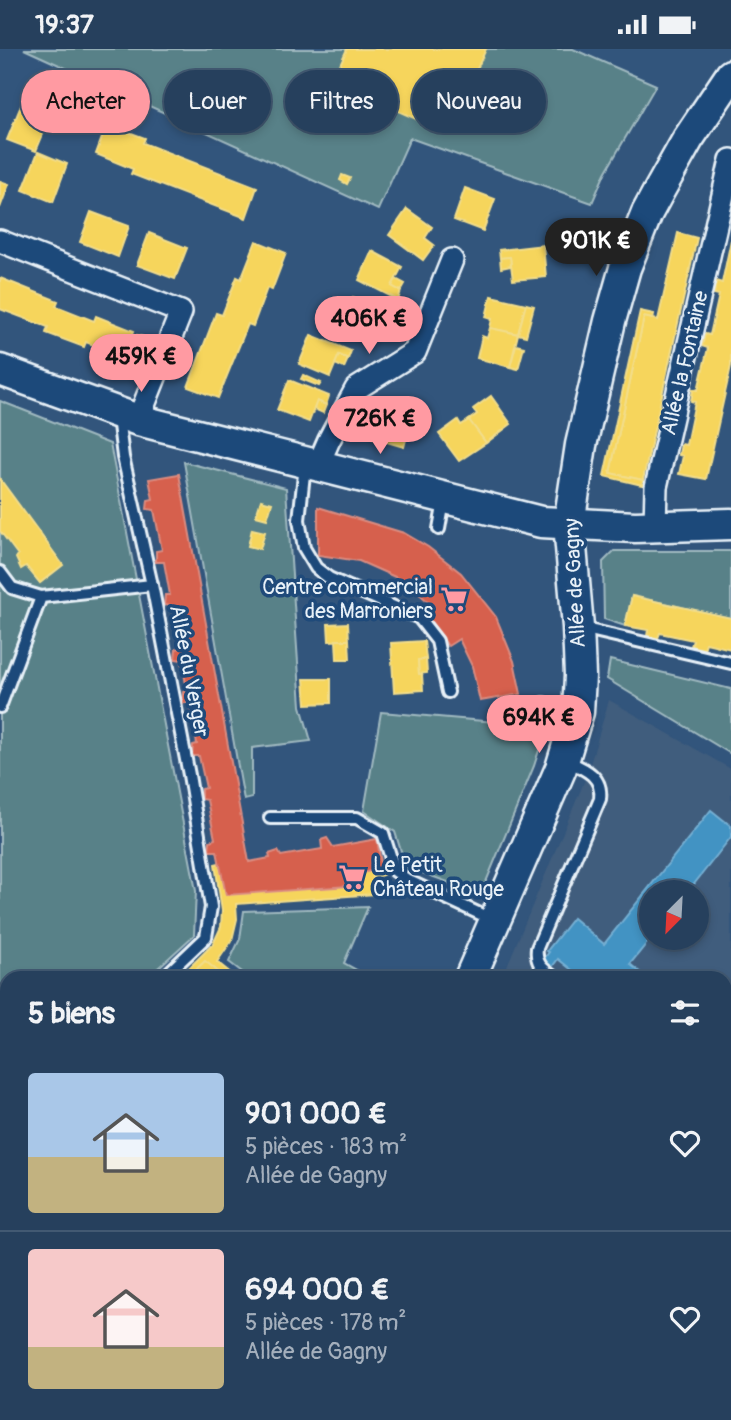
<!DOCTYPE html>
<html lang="fr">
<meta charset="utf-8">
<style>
:root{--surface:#26405d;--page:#324b66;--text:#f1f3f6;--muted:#a4afbc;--line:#425972;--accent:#ff9aa2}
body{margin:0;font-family:Pangolin,sans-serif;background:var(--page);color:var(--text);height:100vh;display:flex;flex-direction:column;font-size:26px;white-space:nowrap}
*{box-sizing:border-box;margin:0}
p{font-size:23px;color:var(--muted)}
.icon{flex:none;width:38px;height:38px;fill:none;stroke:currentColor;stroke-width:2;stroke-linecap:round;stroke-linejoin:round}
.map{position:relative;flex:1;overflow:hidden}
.drawer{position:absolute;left:0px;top:922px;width:732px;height:450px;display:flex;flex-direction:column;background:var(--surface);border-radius:21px 21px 0 0;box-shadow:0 4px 10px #0003,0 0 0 2px var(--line)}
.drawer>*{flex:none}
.top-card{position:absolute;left:21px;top:21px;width:690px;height:63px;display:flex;gap:14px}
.needle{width:46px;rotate:204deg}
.buttons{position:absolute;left:639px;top:831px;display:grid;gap:14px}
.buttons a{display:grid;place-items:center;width:70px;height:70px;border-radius:50%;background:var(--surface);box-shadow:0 4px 10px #0003,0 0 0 2px var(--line);font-size:35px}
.price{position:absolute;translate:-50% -60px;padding:0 16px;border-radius:24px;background:var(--accent);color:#111;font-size:23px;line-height:46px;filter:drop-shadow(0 2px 4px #0008)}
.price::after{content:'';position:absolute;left:50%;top:42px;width:21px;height:16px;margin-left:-10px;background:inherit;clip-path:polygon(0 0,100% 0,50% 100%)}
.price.active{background:#222;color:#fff}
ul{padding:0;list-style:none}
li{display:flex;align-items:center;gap:21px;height:175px;padding:0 28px}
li+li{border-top:2px solid var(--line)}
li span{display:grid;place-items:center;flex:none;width:196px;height:140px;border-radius:7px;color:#555}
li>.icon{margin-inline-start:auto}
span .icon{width:84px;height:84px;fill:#fffc;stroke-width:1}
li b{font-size:30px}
h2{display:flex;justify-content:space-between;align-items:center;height:84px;padding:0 28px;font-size:30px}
.tag{padding:0 24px;border-radius:32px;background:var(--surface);box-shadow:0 4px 10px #0003,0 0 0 2px var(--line);font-size:24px;line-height:63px}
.tag.active{background:var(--accent);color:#111}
.status{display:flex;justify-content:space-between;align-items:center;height:49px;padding:0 35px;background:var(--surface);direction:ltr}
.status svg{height:19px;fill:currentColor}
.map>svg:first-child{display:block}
.built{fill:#405d7d;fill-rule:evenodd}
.green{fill:#588188;stroke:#a0b9c0;stroke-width:2}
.homes{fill:#f6d55c;stroke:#f2dd8b;stroke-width:2}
.shops{fill:#d6604d;stroke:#db8c80;stroke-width:2}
.schools{fill:#4393c3;stroke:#74afd3;stroke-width:2}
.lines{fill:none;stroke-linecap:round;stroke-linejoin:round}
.lane-casing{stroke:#e8f1f8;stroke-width:16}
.street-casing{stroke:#e8f1f8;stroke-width:26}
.secondary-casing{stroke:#e8f1f8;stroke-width:35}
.lane{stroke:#1f4a7a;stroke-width:10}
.street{stroke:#1f4a7a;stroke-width:21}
.secondary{stroke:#1f4a7a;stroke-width:30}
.labels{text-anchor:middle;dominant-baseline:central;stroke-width:7;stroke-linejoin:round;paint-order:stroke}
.street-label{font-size:21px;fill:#e8f1f8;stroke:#1f4a7a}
.poi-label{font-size:21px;fill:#e8f1f8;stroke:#1f4a7a;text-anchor:end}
</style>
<div class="status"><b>19:37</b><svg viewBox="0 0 49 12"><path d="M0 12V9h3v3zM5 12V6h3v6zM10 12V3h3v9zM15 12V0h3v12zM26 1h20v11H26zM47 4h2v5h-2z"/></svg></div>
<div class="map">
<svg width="731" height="1371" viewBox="0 0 731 1371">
<rect width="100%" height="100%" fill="#32557c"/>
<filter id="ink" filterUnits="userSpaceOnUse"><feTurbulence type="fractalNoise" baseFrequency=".0143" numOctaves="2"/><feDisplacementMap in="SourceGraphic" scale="14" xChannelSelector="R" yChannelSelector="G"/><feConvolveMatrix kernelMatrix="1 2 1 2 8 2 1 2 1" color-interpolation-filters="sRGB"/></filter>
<g filter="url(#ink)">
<path class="built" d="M 609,651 L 731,720 L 731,1129 L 725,1136 L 724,929 L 502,929 L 587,726 ZM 651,844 L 696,844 L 696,889 L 651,889 Z"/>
<g class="green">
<path d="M 24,0 L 573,0 L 656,36 L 605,124 L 592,154 L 410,89 L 378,161 Z"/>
<path d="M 0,352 L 110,395 L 196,842 L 194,886 L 147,929 L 7,929 L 7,1058 L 0,1064 Z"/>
<path d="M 184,413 L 286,439 L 301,657 L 311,692 L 252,699 L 252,749 L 244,751 Z"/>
<path d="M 614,502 L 731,502 L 731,569 L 632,547 L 625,577 L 604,570 L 603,513 Z"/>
<path d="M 610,611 L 731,640 L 731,705 L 607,630 Z"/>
<path d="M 381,663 L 542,677 L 541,695 L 534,717 L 481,845 L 406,818 L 395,783 L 364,762 Z"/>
<path d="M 368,858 L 344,914 L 360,923 L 357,929 L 250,929 L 229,913 L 240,890 L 244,862 Z"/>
<path d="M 7,1159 L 7,1311 L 0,1314 L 0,1166 Z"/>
</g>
<g class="homes">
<path d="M 347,0 L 486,0 L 448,84 L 332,33 Z"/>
<path d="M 22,54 L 51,66 L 36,102 L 7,91 Z"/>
<path d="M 107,75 L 145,89 L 143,94 L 257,138 L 246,169 L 131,125 L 133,120 L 96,105 Z"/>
<path d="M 38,103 L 67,115 L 53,153 L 23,141 Z"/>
<path d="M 342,126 L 350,129 L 347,135 L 340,131 Z"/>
<path d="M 0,132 L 9,135 L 0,159 Z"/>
<path d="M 465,139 L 495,150 L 483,182 L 454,171 Z"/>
<path d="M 407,160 L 432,178 L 425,189 L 434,196 L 423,211 L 389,186 Z"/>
<path d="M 91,163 L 129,177 L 118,208 L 80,193 Z"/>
<path d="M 149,184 L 187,199 L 175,230 L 137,216 Z"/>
<path d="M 678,184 L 697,189 L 643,431 L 610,424 L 644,268 L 658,271 Z"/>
<path d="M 731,191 L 731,317 L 706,430 L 679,425 L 683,407 L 679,406 L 681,395 L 686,396 L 695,353 L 691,352 L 693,340 L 698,341 L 708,299 L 702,297 L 705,285 L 710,286 L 719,246 L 714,245 L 716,232 L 722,234 Z"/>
<path d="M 256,192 L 286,204 L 272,241 L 267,239 L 253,277 L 248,275 L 218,349 L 188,338 L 216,264 L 222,266 L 237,228 L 241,230 Z"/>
<path d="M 543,196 L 546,228 L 513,231 L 510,208 L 500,209 L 499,201 Z"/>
<path d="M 372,202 L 402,218 L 392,237 L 401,242 L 398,251 L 359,231 Z"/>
<path d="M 510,208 L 511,217 L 501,219 L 500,209 Z"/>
<path d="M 0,229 L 58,252 L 56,257 L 94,272 L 96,267 L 134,282 L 125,303 L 131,306 L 128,315 L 121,313 L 123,308 L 86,293 L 84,298 L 46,284 L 48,278 L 0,260 Z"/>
<path d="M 396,230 L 405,235 L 401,242 L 392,237 Z"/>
<path d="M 491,247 L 526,255 L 518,285 L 490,279 L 492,270 L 486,268 Z"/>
<path d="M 353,248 L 393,267 L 389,275 L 380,271 L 370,292 L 340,277 Z"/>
<path d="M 526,255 L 534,257 L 526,287 L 518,285 Z"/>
<path d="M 640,262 L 654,265 L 653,270 L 644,268 L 610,424 L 643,431 L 642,436 L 604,427 Z"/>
<path d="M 380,271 L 389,275 L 384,284 L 376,280 Z"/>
<path d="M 490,279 L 518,285 L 510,318 L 477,309 L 482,287 L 487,289 Z"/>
<path d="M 137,286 L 150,290 L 144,306 L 132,302 Z"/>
<path d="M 311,286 L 351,302 L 348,310 L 339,306 L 330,328 L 299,315 Z"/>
<path d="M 516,296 L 524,298 L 518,320 L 510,318 Z"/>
<path d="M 339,306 L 348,310 L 344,319 L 335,315 Z"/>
<path d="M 303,326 L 321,334 L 319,337 L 301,330 Z"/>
<path d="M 289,331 L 329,347 L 326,356 L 317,352 L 309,373 L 277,361 Z"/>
<path d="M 491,347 L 511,375 L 486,394 L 469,371 L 477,365 L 473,360 Z"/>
<path d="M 397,350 L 406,353 L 404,362 L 395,360 Z"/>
<path d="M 317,352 L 326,356 L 323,364 L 314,360 Z"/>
<path d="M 406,353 L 416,355 L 404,398 L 373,389 L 382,356 L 404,362 Z"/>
<path d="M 458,371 L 461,376 L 469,371 L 486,394 L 459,412 L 439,385 Z"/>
<path d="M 0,430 L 63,516 L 40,534 L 26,517 L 21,520 L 16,509 L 18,506 L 0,482 Z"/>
<path d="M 261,451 L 272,454 L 267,470 L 256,467 Z"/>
<path d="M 252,480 L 265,483 L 260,500 L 248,497 Z"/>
<path d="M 632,547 L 731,569 L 731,600 L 706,594 L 704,600 L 691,597 L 693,591 L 660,584 L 658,589 L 647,587 L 648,581 L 625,577 Z"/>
<path d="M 348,574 L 349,591 L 329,592 L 328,575 Z"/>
<path d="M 336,591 L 349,591 L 350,610 L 337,610 Z"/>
<path d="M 424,592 L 426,610 L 418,611 L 419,625 L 422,625 L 423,641 L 394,643 L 391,594 Z"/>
<path d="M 426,610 L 427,624 L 419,625 L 418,611 Z"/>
<path d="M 304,630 L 331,630 L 331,654 L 306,655 Z"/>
<path d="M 219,814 L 226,846 L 362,836 L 361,824 L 382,820 L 383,826 L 373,828 L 375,845 L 236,855 L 237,870 L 232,891 L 217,913 L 237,929 L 226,929 L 205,912 L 187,929 L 179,929 L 213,895 L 221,878 L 222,862 L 215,815 Z"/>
<path d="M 205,912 L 226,929 L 187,929 Z"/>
<path d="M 7,1106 L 7,1148 L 0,1155 L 0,1113 Z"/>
<path d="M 731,1161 L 731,1175 L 724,1169 L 724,1166 Z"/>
<path d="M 724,1273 L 731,1278 L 731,1317 L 724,1327 Z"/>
<path d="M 60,1365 L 165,1365 L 149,1371 L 44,1371 Z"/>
<path d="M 471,1365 L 527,1365 L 523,1371 L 480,1371 Z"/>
<path d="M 670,1365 L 707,1367 L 710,1365 L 719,1371 L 667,1371 Z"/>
<path d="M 719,1365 L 724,1365 L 728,1368 L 726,1371 L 719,1371 L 716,1369 Z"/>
</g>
<g class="shops">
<path d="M 179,425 L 249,813 L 270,809 L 269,805 L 278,802 L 281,807 L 322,800 L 321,791 L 327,789 L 333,798 L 377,790 L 382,820 L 361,824 L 362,836 L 226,846 L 217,802 L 209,802 L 210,792 L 215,790 L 207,751 L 201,750 L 201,740 L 206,739 L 199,707 L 192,707 L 193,696 L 197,695 L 190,654 L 183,654 L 183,643 L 187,642 L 182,611 L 175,610 L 176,600 L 180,599 L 172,557 L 164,556 L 165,546 L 170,546 L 164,513 L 156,513 L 156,502 L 162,501 L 154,461 L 147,460 L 148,451 L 153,450 L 149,430 Z"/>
<path d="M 318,458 L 404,484 L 428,498 L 461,524 L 496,568 L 514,612 L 521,645 L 480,652 L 472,617 L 459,590 L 448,597 L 425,565 L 433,557 L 415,541 L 395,528 L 359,512 L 318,506 Z"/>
<path d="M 724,1169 L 731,1175 L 731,1204 L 724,1209 Z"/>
<path d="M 288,1365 L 334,1365 L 334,1371 L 289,1371 Z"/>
</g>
<path class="schools" d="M 711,761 L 731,777 L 731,788 L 687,844 L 651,844 L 651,889 L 630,915 L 647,929 L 582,929 L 558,910 L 552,918 L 543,911 L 549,903 L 547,902 L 573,869 L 604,895 Z"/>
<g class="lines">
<defs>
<g id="lane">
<path d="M 118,368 L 123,408 L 152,536 L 189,726 L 211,858 L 206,888 L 163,929"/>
<path d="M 305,416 L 299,471 L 304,499 L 316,519 L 329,529 L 419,569 L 437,592 L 448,643"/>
<path d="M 439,480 L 444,452"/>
<path d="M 0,523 L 12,539 L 41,548"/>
<path d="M 581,579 L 731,614"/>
<path d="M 543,654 L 575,663"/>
<path d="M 0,658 L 41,548 L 152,536"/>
<path d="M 270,769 L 357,769 L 383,784 L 395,822 L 409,832 L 493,871"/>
<path d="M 555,929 C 543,920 535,915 537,899 L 600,750 C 603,727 585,720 567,712"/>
<path d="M 0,1085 L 7,1078"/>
<path d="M 724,1245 L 731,1249"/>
<path d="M 530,1371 L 534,1365"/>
</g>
<g id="street">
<path d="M 0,192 L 181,263 L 138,371"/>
<path d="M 318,416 L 329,391 L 356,340 L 415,303 L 452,211"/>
<path d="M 655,477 L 656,438 L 731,111"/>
<path d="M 724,1232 L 731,1227"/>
<path d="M 612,1365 L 621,1371"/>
</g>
<g id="secondary">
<path d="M 0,321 L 138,371 L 541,473 L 635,478 L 731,475"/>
<path d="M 470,929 L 561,719 L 578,663 L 580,627 L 578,578 L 569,475 L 581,396 L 610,272 L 625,219 L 647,164 L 660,140 L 688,90 L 731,26"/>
<path d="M 0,1344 L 7,1342"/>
<path d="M 383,1371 L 383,1365"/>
</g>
</defs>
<use href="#lane" class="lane-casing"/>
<use href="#street" class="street-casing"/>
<use href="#secondary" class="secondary-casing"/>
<use href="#lane" class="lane"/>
<use href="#street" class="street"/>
<use href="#secondary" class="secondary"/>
</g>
</g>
<defs>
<symbol id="supermarket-bare" viewBox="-9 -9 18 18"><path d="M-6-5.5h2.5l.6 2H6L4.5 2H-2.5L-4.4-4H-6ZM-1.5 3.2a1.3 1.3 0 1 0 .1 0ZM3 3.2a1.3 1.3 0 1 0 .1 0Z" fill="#ff9aa2" stroke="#1f4a7a" stroke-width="2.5" paint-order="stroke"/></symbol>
</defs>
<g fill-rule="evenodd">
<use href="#supermarket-bare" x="435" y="531" width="38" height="38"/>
<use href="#supermarket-bare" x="333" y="809" width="38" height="38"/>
</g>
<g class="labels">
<g class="street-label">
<text transform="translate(685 314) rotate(-77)">Allée la Fontaine</text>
<text transform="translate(575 534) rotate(-93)">Allée de Gagny</text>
<text transform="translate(189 622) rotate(79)">Allée du Verger</text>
</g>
<g class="poi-label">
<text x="433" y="538">Centre commercial<tspan x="433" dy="24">des Marroniers</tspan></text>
<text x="373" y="816" text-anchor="start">Le Petit<tspan x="373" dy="24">Château Rouge</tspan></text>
</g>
</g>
</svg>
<div class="buttons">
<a><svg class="needle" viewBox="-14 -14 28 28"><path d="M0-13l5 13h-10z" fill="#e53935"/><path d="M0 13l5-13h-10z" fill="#a4afbc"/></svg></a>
</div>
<b class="price active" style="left:596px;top:229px">901K €</b>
<b class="price" style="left:369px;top:307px">406K €</b>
<b class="price" style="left:141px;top:345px">459K €</b>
<b class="price" style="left:380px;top:407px">726K €</b>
<b class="price" style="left:539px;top:706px">694K €</b>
<div class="top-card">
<a class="tag active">Acheter</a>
<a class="tag">Louer</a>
<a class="tag">Filtres</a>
<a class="tag">Nouveau</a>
</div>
<section class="drawer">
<h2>5 biens<svg class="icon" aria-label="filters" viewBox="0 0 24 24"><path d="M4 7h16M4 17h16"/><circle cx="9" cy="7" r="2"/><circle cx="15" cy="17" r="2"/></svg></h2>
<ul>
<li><span style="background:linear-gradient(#a9c7e8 60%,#c2b280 0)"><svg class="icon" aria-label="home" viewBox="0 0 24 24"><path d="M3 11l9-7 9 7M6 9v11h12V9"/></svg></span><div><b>901 000 €</b><p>5 pièces · 183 m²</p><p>Allée de Gagny</p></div><svg class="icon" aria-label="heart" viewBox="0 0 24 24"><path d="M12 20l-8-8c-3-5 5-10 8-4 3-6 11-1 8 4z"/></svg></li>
<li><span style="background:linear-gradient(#f6c9c9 70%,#c2b280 0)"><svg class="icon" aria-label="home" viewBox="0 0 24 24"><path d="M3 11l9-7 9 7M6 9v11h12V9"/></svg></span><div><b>694 000 €</b><p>5 pièces · 178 m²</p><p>Allée de Gagny</p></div><svg class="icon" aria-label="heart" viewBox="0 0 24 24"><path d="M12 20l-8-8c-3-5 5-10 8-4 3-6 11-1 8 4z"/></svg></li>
</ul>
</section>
</div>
